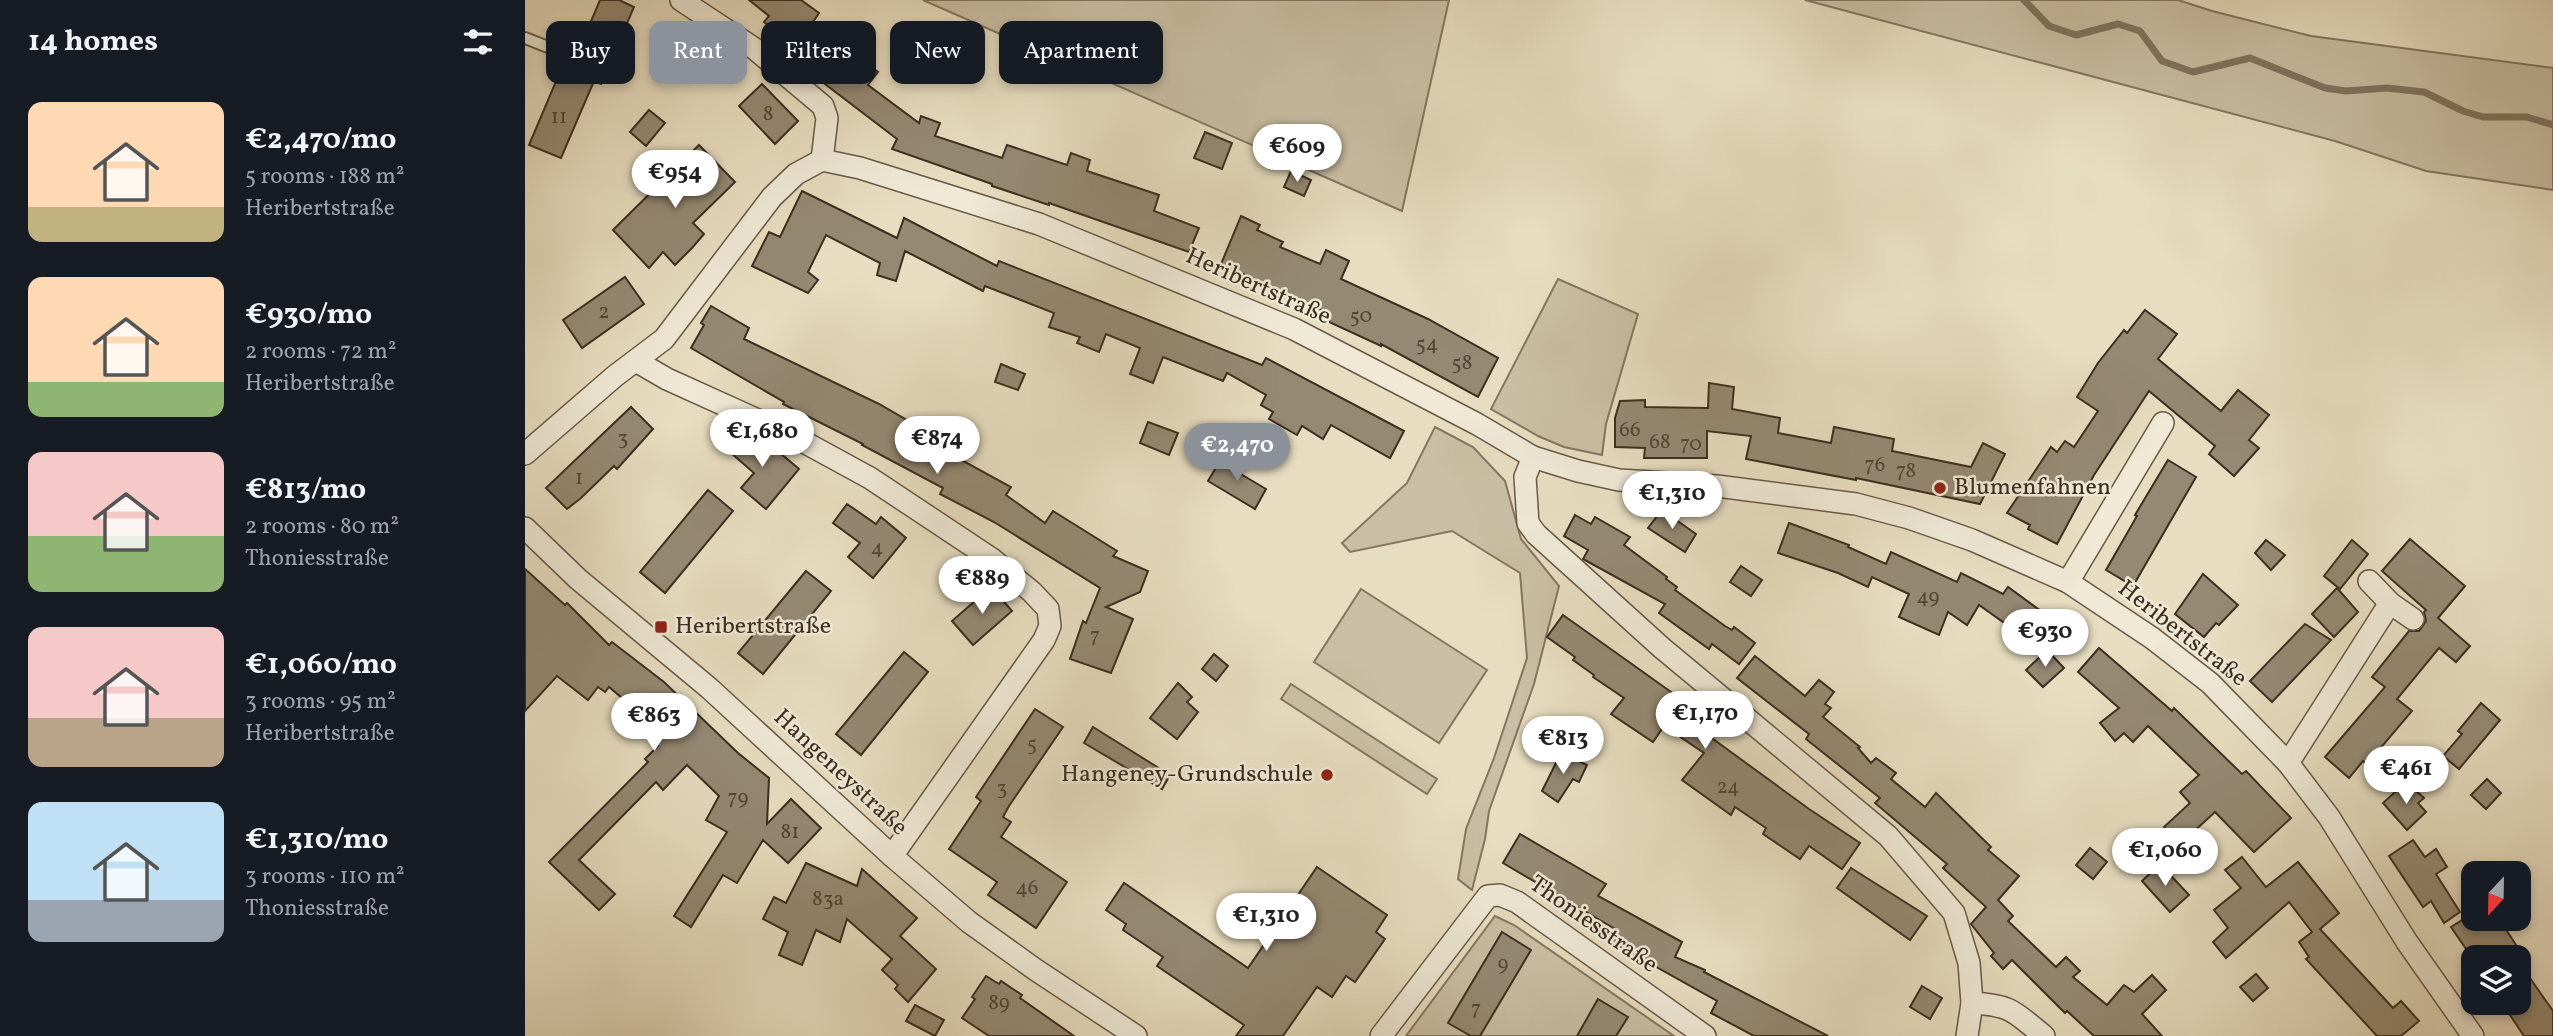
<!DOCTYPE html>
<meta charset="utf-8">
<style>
:root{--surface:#171b24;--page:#20242c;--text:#f1f3f6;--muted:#9ea1a6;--accent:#8c9099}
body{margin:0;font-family:Vollkorn,serif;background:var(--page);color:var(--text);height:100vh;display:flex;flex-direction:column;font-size:26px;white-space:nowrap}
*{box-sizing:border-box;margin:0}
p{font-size:23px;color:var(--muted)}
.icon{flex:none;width:38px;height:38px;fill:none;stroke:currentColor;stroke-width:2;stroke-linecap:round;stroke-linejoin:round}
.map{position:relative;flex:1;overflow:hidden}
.drawer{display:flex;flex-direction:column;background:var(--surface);width:525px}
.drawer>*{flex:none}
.hud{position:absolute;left:21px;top:21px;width:665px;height:63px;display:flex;gap:14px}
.needle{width:46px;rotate:202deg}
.buttons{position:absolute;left:1936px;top:861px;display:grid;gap:14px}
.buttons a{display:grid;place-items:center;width:70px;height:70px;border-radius:14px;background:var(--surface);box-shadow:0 4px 10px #0003;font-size:35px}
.price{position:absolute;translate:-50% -60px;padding:0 16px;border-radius:24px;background:#fff;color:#222;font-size:23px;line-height:46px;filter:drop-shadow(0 2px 4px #0008)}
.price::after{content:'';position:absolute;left:50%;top:42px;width:21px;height:16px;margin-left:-10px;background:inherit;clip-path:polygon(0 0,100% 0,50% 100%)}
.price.active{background:var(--accent);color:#fff}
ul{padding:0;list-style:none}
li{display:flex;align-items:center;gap:21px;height:175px;padding:0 28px}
li span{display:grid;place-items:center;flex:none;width:196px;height:140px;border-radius:14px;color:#555}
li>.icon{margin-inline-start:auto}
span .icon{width:84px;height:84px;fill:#fffc;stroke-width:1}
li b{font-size:30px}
h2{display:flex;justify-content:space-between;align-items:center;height:84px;padding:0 28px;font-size:30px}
.chip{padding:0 24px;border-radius:14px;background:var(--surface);box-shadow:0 4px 10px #0003;font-size:24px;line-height:63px}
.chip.active{background:var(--accent);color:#fff}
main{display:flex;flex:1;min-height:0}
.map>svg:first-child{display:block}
.green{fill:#cabfa5;stroke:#847662;stroke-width:2}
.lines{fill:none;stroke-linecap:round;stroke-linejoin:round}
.stream{stroke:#80745f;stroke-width:7}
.building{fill:#958973;stroke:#3d2e1f;stroke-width:2}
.service-casing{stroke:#685a47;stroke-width:14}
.minor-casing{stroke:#685a47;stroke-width:24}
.service{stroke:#efe9d6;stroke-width:10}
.minor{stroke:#efe9d6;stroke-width:21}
.poi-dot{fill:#8f2418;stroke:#efe9d6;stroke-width:2.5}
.labels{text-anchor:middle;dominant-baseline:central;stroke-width:5;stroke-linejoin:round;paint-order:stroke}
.number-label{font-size:21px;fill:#534534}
.street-label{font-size:24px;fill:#3d2e1f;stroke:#efe9d6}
.poi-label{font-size:24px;fill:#3d2e1f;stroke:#efe9d6;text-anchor:start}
</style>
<main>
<section class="drawer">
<h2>14 homes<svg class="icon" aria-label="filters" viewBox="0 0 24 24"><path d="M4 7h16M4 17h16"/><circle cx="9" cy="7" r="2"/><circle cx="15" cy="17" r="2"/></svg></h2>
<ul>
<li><span style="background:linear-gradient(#ffd9b3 75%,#c2b280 0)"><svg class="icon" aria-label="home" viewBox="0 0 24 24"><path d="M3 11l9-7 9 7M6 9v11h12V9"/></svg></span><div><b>€2,470/mo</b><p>5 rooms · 188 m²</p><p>Heribertstraße</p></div></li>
<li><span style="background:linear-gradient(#ffd9b3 75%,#8fb573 0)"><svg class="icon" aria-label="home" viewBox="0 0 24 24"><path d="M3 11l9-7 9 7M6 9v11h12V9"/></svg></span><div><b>€930/mo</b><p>2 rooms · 72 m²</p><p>Heribertstraße</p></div></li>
<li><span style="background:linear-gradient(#f6c9c9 60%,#8fb573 0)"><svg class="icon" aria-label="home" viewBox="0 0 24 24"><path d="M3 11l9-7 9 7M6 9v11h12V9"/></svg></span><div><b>€813/mo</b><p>2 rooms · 80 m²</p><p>Thoniesstraße</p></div></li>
<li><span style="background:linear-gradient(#f6c9c9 65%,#b9a48a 0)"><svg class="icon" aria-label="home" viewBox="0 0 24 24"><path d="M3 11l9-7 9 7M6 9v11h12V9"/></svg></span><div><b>€1,060/mo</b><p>3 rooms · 95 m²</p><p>Heribertstraße</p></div></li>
<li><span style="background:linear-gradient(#bfe0f5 70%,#9aa5b1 0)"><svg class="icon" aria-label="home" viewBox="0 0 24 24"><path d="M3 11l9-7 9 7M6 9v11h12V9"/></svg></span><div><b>€1,310/mo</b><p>3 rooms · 110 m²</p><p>Thoniesstraße</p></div></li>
</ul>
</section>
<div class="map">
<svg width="2028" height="1036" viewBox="0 0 2028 1036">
<rect width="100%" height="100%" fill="#e7ddc0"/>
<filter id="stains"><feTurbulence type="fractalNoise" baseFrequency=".00286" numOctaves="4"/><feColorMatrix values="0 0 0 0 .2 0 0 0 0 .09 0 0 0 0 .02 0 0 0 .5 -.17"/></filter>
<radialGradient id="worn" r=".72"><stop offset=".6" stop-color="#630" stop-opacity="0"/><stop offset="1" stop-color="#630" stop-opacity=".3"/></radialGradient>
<g class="green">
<path d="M 398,0 L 924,0 L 877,211 Z"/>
<path d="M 1280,0 L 1653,0 L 1687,11 L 1786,36 L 2028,68 L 2028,190 L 1901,171 L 1810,141 Z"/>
<path d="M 1033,279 L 1113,314 L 1081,424 L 1077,455 L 1039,447 L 1013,436 L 966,409 Z"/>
<path d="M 910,427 L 948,447 L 980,481 L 996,539 L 1034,586 L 1009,684 L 964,811 L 960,839 L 947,890 L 933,879 L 941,829 L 969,758 L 1002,658 L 995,573 L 927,531 L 825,552 L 817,543 L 882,483 Z"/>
<path d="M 836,589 L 962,670 L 914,743 L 789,662 Z"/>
<path d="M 766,684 L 912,779 L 902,794 L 756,699 Z"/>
<path d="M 970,916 L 989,925 L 1149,1036 L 881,1036 Z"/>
</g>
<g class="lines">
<path class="stream" d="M 1499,0 L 1524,26 L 1551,35 L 1593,24 L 1615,31 L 1637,61 L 1668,72 L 1725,58 L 1800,88 L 1821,91 L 1862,88 L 1899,92 L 1938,111 L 1958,117 L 2002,117 L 2028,125"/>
</g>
<g class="building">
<path d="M 75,0 L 94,0 L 109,7 L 76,84 L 69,81 L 36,158 L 4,145 L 37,67 L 45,71 Z"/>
<path d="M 224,0 L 276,0 L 294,13 L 288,22 L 353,72 L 343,85 L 394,123 L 396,116 L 415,123 L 410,136 L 477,158 L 482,145 L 542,165 L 546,153 L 565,160 L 562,171 L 634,195 L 629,211 L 674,228 L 664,252 L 524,203 L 524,205 L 467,186 L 467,184 L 367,149 L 372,139 L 266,58 L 274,48 L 239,22 L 244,16 Z"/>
<path d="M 163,24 L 199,45 L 191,58 L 200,64 L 189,81 L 181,76 L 179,78 L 144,56 Z"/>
<path d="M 237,84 L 273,121 L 250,144 L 214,106 Z"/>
<path d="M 124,110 L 140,123 L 121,146 L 105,132 Z"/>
<path d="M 680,132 L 707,143 L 697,169 L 669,158 Z"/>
<path d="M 174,145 L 210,182 L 168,223 L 179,234 L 167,248 L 150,265 L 138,252 L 124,268 L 88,230 Z"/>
<path d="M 766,171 L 786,180 L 779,196 L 759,187 Z"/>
<path d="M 277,191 L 372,238 L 379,218 L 472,266 L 474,261 L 737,365 L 741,358 L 879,431 L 865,458 L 806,425 L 798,439 L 777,426 L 772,435 L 744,419 L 748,412 L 736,405 L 741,395 L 702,373 L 698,381 L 638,357 L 628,383 L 605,374 L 615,348 L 581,334 L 574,352 L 552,343 L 555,337 L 524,327 L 529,313 L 460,286 L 458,291 L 380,251 L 371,281 L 352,275 L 355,263 L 301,235 L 283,272 L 293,280 L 283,293 L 227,266 L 244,232 L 255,237 Z"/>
<path d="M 716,216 L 735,225 L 732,230 L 758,242 L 755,247 L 795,264 L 801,250 L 824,261 L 816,279 L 903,319 L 973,358 L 953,397 L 856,344 L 856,346 L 802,321 L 805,314 L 696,264 Z"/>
<path d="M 100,277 L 119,304 L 57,348 L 38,320 Z"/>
<path d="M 186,306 L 224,328 L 219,339 L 354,404 L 411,437 L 409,441 L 433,453 L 431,457 L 486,487 L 481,495 L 520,523 L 528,511 L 592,551 L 588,556 L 623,571 L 615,592 L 581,607 L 608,619 L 586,673 L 545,659 L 558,621 L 561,623 L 575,588 L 469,522 L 415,494 L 418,488 L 337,445 L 338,444 L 258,404 L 259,402 L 166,348 L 179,325 L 176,323 Z"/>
<path d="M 1620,310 L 1652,334 L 1633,359 L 1696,411 L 1713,390 L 1744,415 L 1724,440 L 1734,448 L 1709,476 L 1684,454 L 1690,446 L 1624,391 L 1569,475 L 1532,544 L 1503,529 L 1505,525 L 1482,513 L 1526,447 L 1532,452 L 1540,441 L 1549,447 L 1573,411 L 1552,397 L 1573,363 L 1599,330 L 1602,333 Z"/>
<path d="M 476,364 L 500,374 L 493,390 L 470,382 Z"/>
<path d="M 1184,383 L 1209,387 L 1207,409 L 1255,418 L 1253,433 L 1306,443 L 1309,427 L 1369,439 L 1367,451 L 1446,467 L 1458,443 L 1480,454 L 1455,504 L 1331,478 L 1331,480 L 1221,459 L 1226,436 L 1182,431 L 1182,458 L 1119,458 L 1120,448 L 1090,447 L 1090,418 L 1095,401 L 1120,400 L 1120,407 L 1183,408 Z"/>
<path d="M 106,407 L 128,429 L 92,469 L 89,466 L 56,498 L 42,509 L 21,488 Z"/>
<path d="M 623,422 L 653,433 L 644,455 L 615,443 Z"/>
<path d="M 211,430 L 243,456 L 249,448 L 274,469 L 241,509 L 216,488 L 229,473 L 198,446 Z"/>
<path d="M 698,456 L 718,467 L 714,473 L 741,489 L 730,509 L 683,481 Z"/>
<path d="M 1643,460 L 1671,477 L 1608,586 L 1581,570 L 1612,516 L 1610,515 Z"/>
<path d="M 183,490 L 208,511 L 140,593 L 115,572 Z"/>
<path d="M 322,504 L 351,524 L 356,517 L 381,538 L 348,578 L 323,557 L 335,543 L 308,523 Z"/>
<path d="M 1137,510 L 1171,534 L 1160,552 L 1123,528 Z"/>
<path d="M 1050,515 L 1066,524 L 1070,517 L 1105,537 L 1099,545 L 1142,577 L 1141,579 L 1152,587 L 1150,590 L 1200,626 L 1207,630 L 1209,627 L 1230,643 L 1214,664 L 1187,644 L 1184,649 L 1134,613 L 1140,604 L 1058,559 L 1063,550 L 1039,536 Z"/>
<path d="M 1264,523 L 1324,545 L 1323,547 L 1361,564 L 1366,552 L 1432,582 L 1436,573 L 1478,594 L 1483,587 L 1535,625 L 1517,650 L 1454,605 L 1442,625 L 1423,612 L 1414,635 L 1374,617 L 1384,594 L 1347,577 L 1343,587 L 1313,573 L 1253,553 Z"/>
<path d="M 1885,539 L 1940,586 L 1913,618 L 1945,646 L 1931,662 L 1914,648 L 1872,699 L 1887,711 L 1842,764 L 1838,761 L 1824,778 L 1800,757 L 1860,687 L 1847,677 L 1884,631 L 1894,631 L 1901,621 L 1899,612 L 1901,610 L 1857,571 Z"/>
<path d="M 1741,540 L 1760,555 L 1746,570 L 1730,553 Z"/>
<path d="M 1827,540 L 1843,554 L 1815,589 L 1799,576 Z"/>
<path d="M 1216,566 L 1237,580 L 1226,596 L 1205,582 Z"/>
<path d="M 0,569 L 40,605 L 42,603 L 84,645 L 87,642 L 139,682 L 213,753 L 244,778 L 242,824 L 266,799 L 296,828 L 263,863 L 238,840 L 212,883 L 198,875 L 166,927 L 149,916 L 202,832 L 181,820 L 194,796 L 162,765 L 138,790 L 131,782 L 54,860 L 90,894 L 74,910 L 24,862 L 123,762 L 120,759 L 133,746 L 108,726 L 117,715 L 84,687 L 80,692 L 73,687 L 63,700 L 32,676 L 0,711 Z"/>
<path d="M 281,571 L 306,591 L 238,674 L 213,653 Z"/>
<path d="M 1678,574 L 1713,605 L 1694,625 L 1691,623 L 1679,637 L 1650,614 Z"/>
<path d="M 466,587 L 487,611 L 448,645 L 427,621 Z"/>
<path d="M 1812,588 L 1833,612 L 1809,637 L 1787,614 Z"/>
<path d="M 1038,615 L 1191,724 L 1184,736 L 1284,809 L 1335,843 L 1317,869 L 1284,846 L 1275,859 L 1238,834 L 1241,828 L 1210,807 L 1206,815 L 1157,780 L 1179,753 L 1139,726 L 1128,742 L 1086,714 L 1099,698 L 1068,677 L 1069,675 L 1048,660 L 1050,657 L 1022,637 Z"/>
<path d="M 1780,624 L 1806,640 L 1747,702 L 1725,681 Z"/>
<path d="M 1574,648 L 1647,711 L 1649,708 L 1717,774 L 1721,771 L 1766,818 L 1729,852 L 1690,812 L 1654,845 L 1639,827 L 1665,803 L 1655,792 L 1674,775 L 1623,726 L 1608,742 L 1599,733 L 1590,741 L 1575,723 L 1594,708 L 1553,672 Z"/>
<path d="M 1522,650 L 1539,668 L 1518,687 L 1501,670 Z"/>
<path d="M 379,652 L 403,672 L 336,755 L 311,734 Z"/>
<path d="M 689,654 L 703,666 L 691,681 L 677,669 Z"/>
<path d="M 1230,656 L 1280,696 L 1294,680 L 1309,692 L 1300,704 L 1306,708 L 1298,717 L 1335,747 L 1333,748 L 1346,763 L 1351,758 L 1371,773 L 1366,779 L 1400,807 L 1411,793 L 1466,847 L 1463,850 L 1494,876 L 1473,900 L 1488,916 L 1483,921 L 1531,967 L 1541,957 L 1555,971 L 1548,977 L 1582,1005 L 1599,985 L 1609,992 L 1627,975 L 1641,990 L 1617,1014 L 1637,1036 L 1569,1036 L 1542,1011 L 1540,1013 L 1487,960 L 1478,969 L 1466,956 L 1469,953 L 1446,924 L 1461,907 L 1418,868 L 1422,864 L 1350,803 L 1355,798 L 1281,739 L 1284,734 L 1212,678 Z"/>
<path d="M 653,683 L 667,697 L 662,702 L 673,712 L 652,739 L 625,718 Z"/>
<path d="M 1956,703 L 1975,720 L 1934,769 L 1918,756 L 1937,734 L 1933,731 Z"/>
<path d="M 510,709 L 538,727 L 484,806 L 478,817 L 486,822 L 476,837 L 542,882 L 511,928 L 463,895 L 472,882 L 424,849 L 456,801 L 451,797 Z"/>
<path d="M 568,727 L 645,775 L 637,789 L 559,743 Z"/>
<path d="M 1036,753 L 1062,765 L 1054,782 L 1048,779 L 1033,802 L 1017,791 Z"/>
<path d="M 1962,779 L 1976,793 L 1961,809 L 1946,795 Z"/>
<path d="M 1881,782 L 1899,798 L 1893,803 L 1901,812 L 1882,830 L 1858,803 Z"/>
<path d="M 995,834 L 1081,884 L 1073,896 L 1157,942 L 1150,957 L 1180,970 L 1179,972 L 1303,1036 L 1229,1036 L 1186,1013 L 1192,1001 L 1083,940 L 1090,929 L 978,863 Z"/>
<path d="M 1888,840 L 1900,857 L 1911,849 L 1922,867 L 1911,874 L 1935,912 L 1919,923 L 1906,901 L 1898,907 L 1864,856 Z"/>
<path d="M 1565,848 L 1582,862 L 1568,879 L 1551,865 Z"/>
<path d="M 1717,857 L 1741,887 L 1773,862 L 1814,913 L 1795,929 L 1868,1008 L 1876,1001 L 1894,1021 L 1876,1036 L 1852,1036 L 1781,959 L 1784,957 L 1774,942 L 1787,932 L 1764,902 L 1701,958 L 1688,942 L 1703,928 L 1689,910 L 1716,888 L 1700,870 Z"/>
<path d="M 281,863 L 332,886 L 337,869 L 392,918 L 375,936 L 411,969 L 383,1002 L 370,989 L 373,985 L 357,970 L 367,959 L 322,919 L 315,942 L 291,930 L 277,965 L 254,955 L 263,932 L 238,919 L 249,897 L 261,903 Z"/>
<path d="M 1635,864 L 1664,895 L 1645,912 L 1617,881 Z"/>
<path d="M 792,867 L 862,915 L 851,932 L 860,939 L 830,982 L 821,976 L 807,997 L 792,987 L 758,1036 L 711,1036 L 719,1025 L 632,966 L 638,957 L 598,930 L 601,924 L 581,910 L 599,883 L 723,968 Z"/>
<path d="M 1326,868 L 1402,916 L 1385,940 L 1312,888 Z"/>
<path d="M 1939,919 L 1974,919 L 1999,957 L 1948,957 L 1948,959 L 1926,927 Z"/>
<path d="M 977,932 L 1006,950 L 955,1036 L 946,1036 L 923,1023 Z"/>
<path d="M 1993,961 L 2028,1011 L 2028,1036 L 1999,1036 L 1977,1003 L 1993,1003 Z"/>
<path d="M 1731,974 L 1743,988 L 1728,1001 L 1715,987 Z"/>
<path d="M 461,976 L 474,984 L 476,981 L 497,995 L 495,998 L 549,1036 L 464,1036 L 437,1018 L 450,999 L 447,997 Z"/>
<path d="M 1397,986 L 1417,998 L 1405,1019 L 1385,1007 Z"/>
<path d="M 1073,999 L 1103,1017 L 1091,1036 L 1052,1036 Z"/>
<path d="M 390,1005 L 419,1020 L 410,1036 L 381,1021 Z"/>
</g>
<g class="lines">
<defs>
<path id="service" d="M 0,38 L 23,47"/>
<g id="minor">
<path d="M 156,0 L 230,49 L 298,106 L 302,118 L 297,160"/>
<path d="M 111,361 L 142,379 L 268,436 L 345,478 L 467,559 L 507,592 L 523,609 L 525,626 L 519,640 L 367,856"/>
<path d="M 0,454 L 90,376 L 139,339 L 247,197 L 271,174 L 297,160 L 335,168 L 514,224 L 769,329 L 952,424 L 1008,457 L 1053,471 L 1094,480 L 1192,486 L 1331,504 L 1384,518 L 1447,540 L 1543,582 L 1627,638 L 1685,683 L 1763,763 L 1804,817 L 1882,942 L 1948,1036"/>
<path d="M 1008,457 L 1000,477 L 1003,523 L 1011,534 L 1137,648 L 1363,836 L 1429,913 L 1444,963 L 1447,1003 L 1442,1036"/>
<path d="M 0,528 L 53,579 L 184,688 L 367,856 L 444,922 L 511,970 L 611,1036"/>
<path d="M 1844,581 L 1865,603"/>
<path d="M 1543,582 L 1638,423"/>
<path d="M 1763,763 L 1865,603 L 1888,619"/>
<path d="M 1447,1003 C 1487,1005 1489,1012 1519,1036"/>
<path d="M 856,1036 L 963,896 L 975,895 L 992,902 L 1180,1036"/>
</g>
</defs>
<use href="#service" class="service-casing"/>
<use href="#minor" class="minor-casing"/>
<use href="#service" class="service"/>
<use href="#minor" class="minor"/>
</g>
<g class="poi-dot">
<circle cx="1415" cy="488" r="7"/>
<rect x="129" y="620" width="14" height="14" rx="3.5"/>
<circle cx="802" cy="775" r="7"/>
</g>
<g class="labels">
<g class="number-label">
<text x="243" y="114">8</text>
<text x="34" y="117">11</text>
<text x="79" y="312">2</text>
<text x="836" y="316">50</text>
<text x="902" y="344">54</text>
<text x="937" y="363">58</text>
<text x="1105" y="430">66</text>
<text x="98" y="438">3</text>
<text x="1135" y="442">68</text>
<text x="1166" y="444">70</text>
<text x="1350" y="465">76</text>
<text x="1381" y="471">78</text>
<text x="54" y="478">1</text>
<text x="352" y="548">4</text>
<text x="1403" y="597">49</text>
<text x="570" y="636">7</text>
<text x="507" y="744">5</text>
<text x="1203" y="787">24</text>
<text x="477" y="788">3</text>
<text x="213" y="798">79</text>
<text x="265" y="832">81</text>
<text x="502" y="888">46</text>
<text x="303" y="899">83a</text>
<text x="978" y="964">9</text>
<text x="474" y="1003">89</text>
<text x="951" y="1009">7</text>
</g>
<g class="street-label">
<text transform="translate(733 287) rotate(24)">Heribertstraße</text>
<text transform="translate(1657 634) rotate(38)">Heribertstraße</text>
<text transform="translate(315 773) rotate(43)">Hangeneystraße</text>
<text transform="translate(1068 925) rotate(35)">Thoniesstraße</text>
</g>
<g class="poi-label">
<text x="1429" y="488">Blumenfahnen</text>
<text x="150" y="627">Heribertstraße</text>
<text x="788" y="775" text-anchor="end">Hangeney-Grundschule</text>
</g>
</g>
<rect width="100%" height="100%" filter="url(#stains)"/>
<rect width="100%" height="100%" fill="url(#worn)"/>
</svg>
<div class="buttons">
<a><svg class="needle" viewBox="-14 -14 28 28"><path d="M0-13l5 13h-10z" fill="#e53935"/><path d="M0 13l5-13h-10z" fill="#9ea1a6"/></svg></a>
<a><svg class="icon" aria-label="layers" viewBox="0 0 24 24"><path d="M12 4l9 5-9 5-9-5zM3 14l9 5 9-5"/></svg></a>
</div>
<b class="price" style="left:772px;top:184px">€609</b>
<b class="price" style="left:150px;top:210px">€954</b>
<b class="price" style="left:237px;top:469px">€1,680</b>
<b class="price" style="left:412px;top:476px">€874</b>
<b class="price active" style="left:712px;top:483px">€2,470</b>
<b class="price" style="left:1147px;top:531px">€1,310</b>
<b class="price" style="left:457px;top:616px">€889</b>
<b class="price" style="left:1520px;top:669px">€930</b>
<b class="price" style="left:1180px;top:751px">€1,170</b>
<b class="price" style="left:129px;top:753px">€863</b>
<b class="price" style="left:1038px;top:776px">€813</b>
<b class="price" style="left:1881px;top:806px">€461</b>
<b class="price" style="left:1640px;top:888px">€1,060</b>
<b class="price" style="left:741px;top:953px">€1,310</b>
<div class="hud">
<a class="chip">Buy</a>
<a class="chip active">Rent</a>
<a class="chip">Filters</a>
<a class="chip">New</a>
<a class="chip">Apartment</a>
</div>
</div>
</main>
